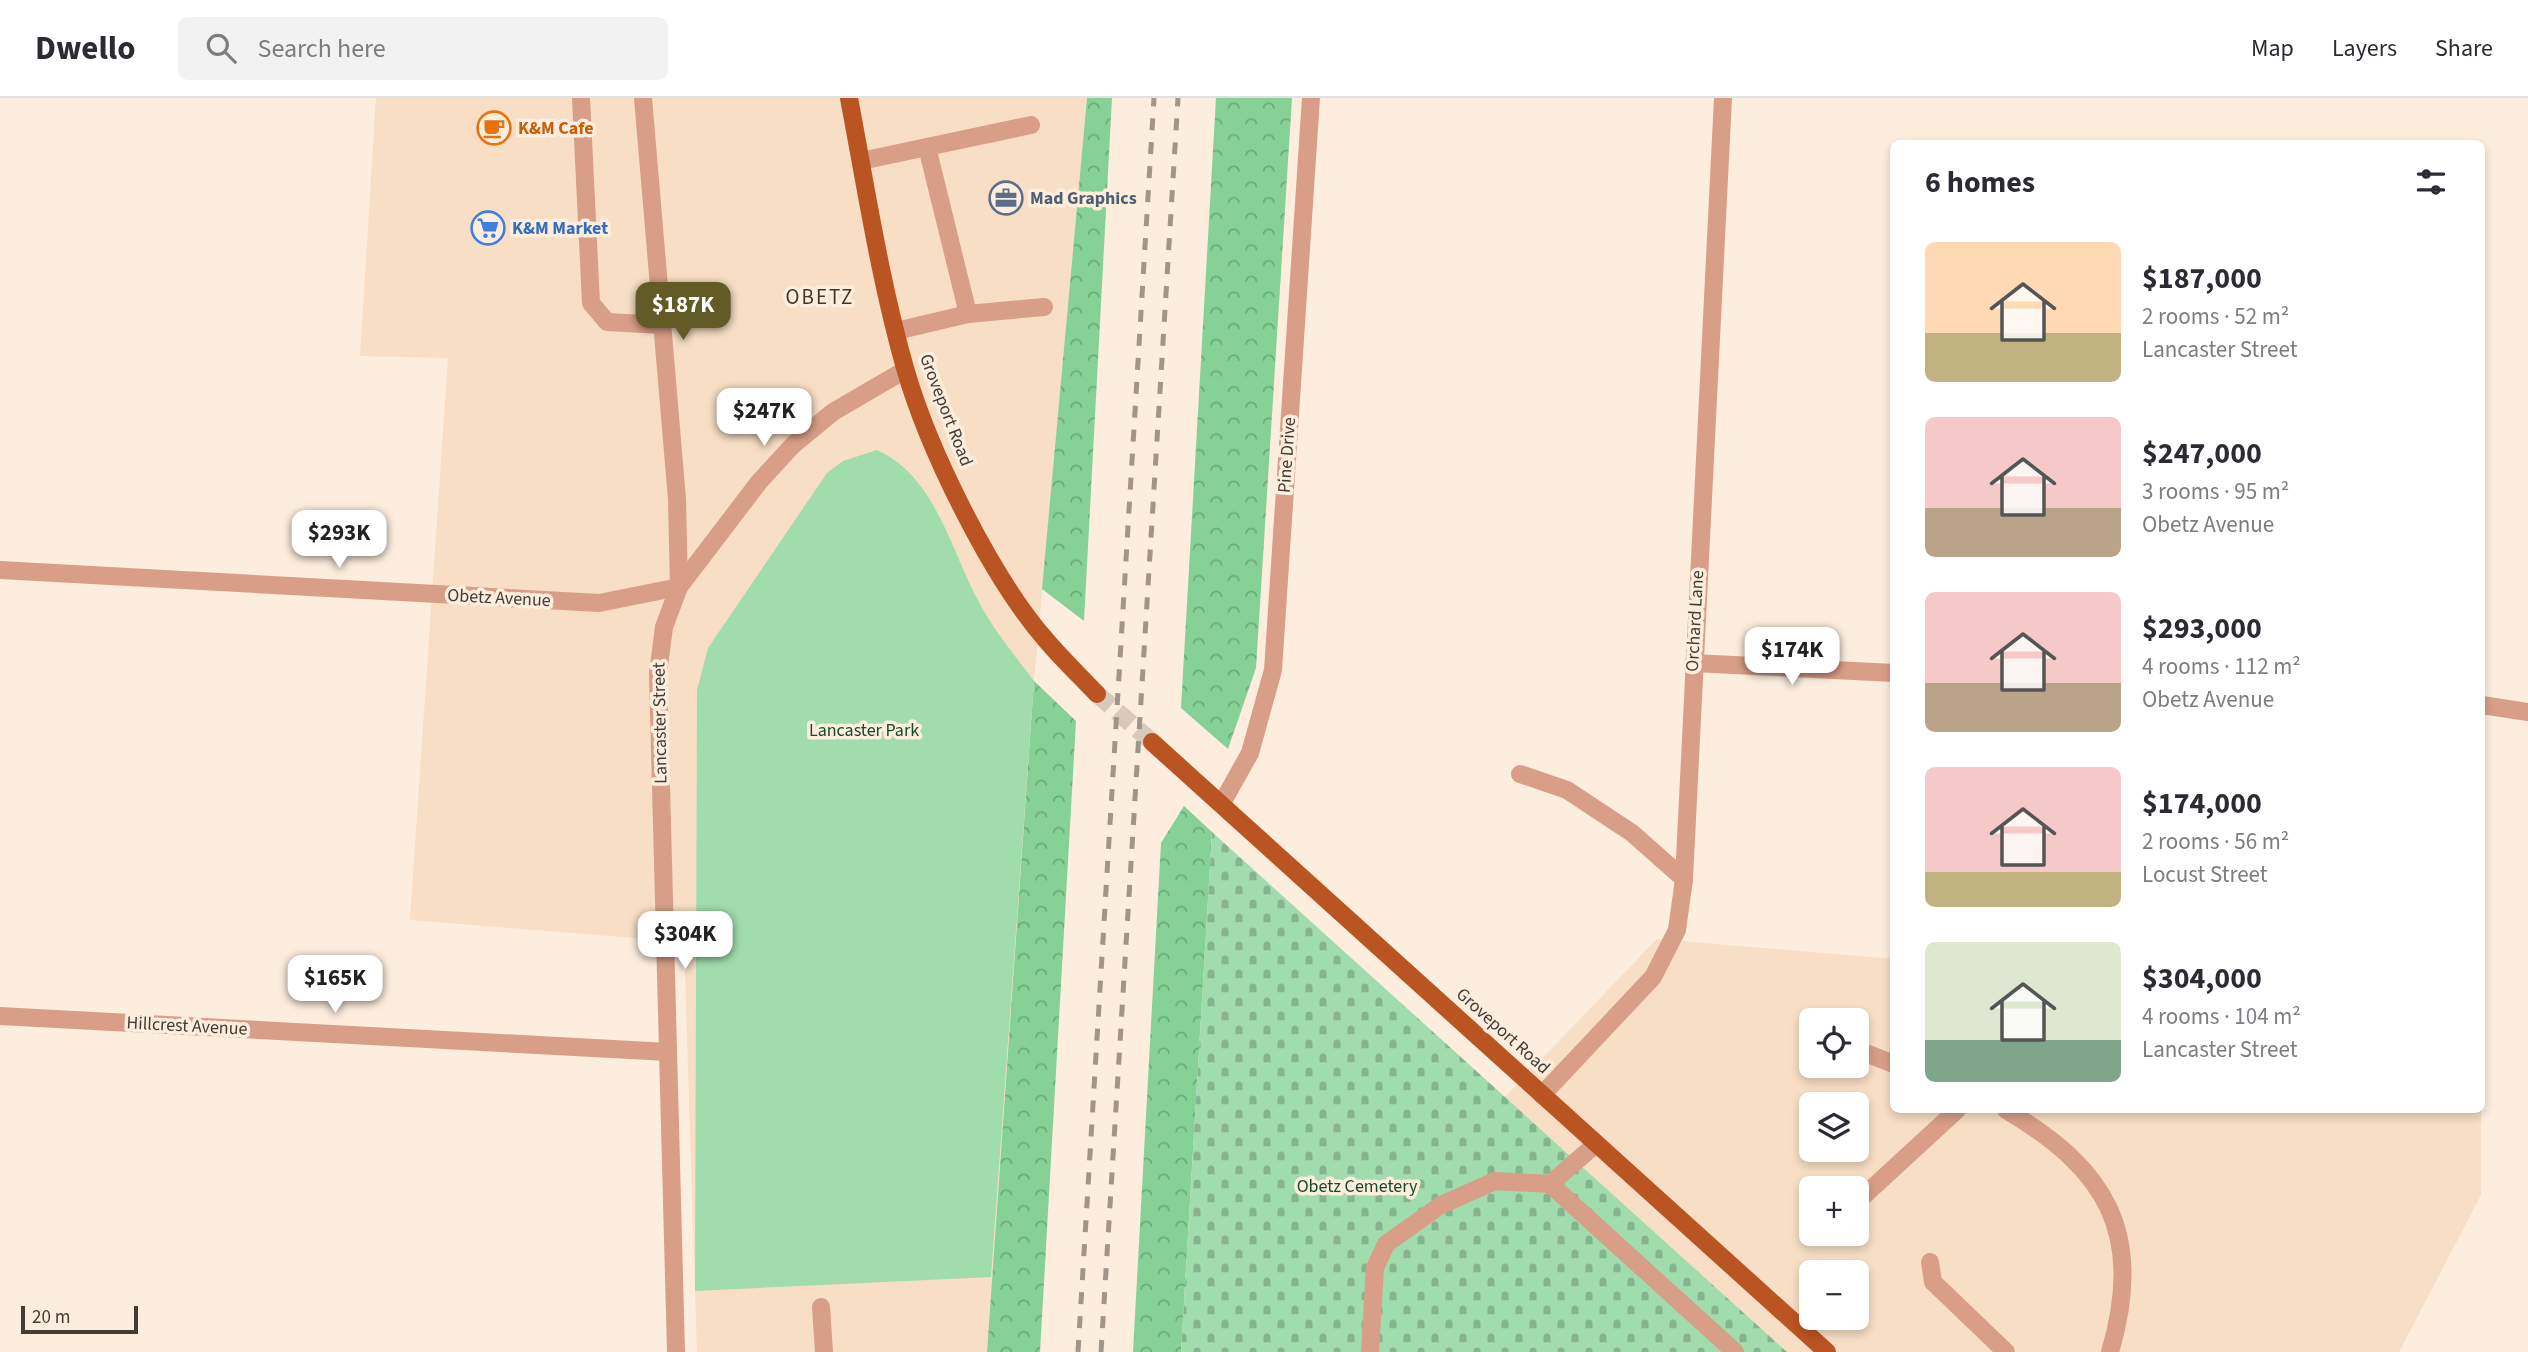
<!DOCTYPE html>
<meta charset="utf-8">
<style>
:root{--surface:#fff;--page:#f2f2f3;--text:#2b2b33;--muted:#7c7c81;--line:#e1e1e2;--accent:#625b28}
body{margin:0;font-family:"Source Sans 3",sans-serif;background:var(--page);color:var(--text);height:100vh;display:flex;flex-direction:column;font-size:26px;white-space:nowrap}
*{box-sizing:border-box;margin:0}
p{font-size:23px;color:var(--muted)}
.icon{flex:none;width:38px;height:38px;fill:none;stroke:currentColor;stroke-width:2;stroke-linecap:round;stroke-linejoin:round}
.map{position:relative;flex:1;overflow:hidden}
.panel{position:absolute;left:1890px;top:42px;width:595px;height:973px;display:flex;flex-direction:column;background:var(--surface);border-radius:10px;box-shadow:0 4px 10px #0003}
.panel>*{flex:none}
.controls{position:absolute;left:1799px;top:910px;display:grid;gap:14px}
.controls a{display:grid;place-items:center;width:70px;height:70px;border-radius:10px;background:var(--surface);box-shadow:0 4px 10px #0003;font-size:35px}
.scale{position:absolute;left:21px;bottom:18px;width:117px;box-sizing:border-box;padding-left:7px;border:4px solid #433c34;border-top:0;font-size:19px;line-height:24px;white-space:nowrap;color:#433c34;-webkit-text-stroke:5px #fceddd;paint-order:stroke}
.price{position:absolute;translate:-50% -60px;padding:0 16px;border-radius:14px;background:#fff;color:#222;font-size:23px;line-height:46px;filter:drop-shadow(0 2px 4px #0008)}
.price::after{content:'';position:absolute;left:50%;top:42px;width:21px;height:16px;margin-left:-10px;background:inherit;clip-path:polygon(0 0,100% 0,50% 100%)}
.price.selected{background:var(--accent);color:#fff}
ul{padding:0;list-style:none}
li{display:flex;align-items:center;gap:21px;height:175px;padding:0 35px}
li span{display:grid;place-items:center;flex:none;width:196px;height:140px;border-radius:10px;color:#555}
li>.icon{margin-inline-start:auto}
span .icon{width:84px;height:84px;fill:#fffc;stroke-width:1}
li b{font-size:30px}
h2{display:flex;justify-content:space-between;align-items:center;height:84px;padding:0 35px;font-size:30px}
header{display:flex;align-items:center;gap:42px;box-sizing:border-box;height:98px;padding:0 35px;background:var(--surface);border-bottom:2px solid var(--line)}
header strong{font-size:33px}
nav{display:flex;gap:38px;margin-inline-start:auto;font-size:24px}
.search{width:490px;height:63px;background:var(--page);display:flex;align-items:center;gap:18px;box-sizing:border-box;padding:0 24px;border-radius:10px;color:var(--muted);font-size:26px}
.map>svg:first-child{display:block}
.built{fill:#f7dec4;fill-rule:evenodd}
.forest{fill:url(#forest-crowns)}
.cemetery{fill:url(#cemetery-stones)}
.park{fill:#a1dcad}
.lines{fill:none;stroke-linecap:round;stroke-linejoin:round}
.primary-tunnel{stroke:#d7cabb;stroke-width:18;stroke-dasharray:18 9;stroke-linecap:butt}
.service{stroke:#d89e87;stroke-width:18}
.minor{stroke:#d89e87;stroke-width:18}
.tertiary{stroke:#d89e87;stroke-width:18}
.primary{stroke:#bb5423;stroke-width:18}
.rail{stroke:#a09589;stroke-width:5;stroke-dasharray:12 12;stroke-linecap:butt}
.labels{text-anchor:middle;dominant-baseline:central;stroke-width:7;stroke-linejoin:round;paint-order:stroke}
.food-label{font-size:18px;font-weight:bold;fill:#c56008;stroke:#fceddd;text-anchor:start}
.service-label{font-size:18px;font-weight:bold;fill:#4e5e75;stroke:#fceddd;text-anchor:start}
.shop-label{font-size:18px;font-weight:bold;fill:#366cbe;stroke:#fceddd;text-anchor:start}
.street-label{font-size:18px;fill:#433c34;stroke:#fceddd}
.park-label{font-size:18px;fill:#154b26;stroke:#fceddd}
.quarter-label{font-size:21px;letter-spacing:2px;fill:#453626;stroke:#fceddd}
</style>
<header>
<strong>Dwello</strong>
<div class="search"><svg class="icon" aria-label="search" viewBox="0 0 24 24"><circle cx="10" cy="10" r="6"/><path d="M15 15l6 6"/></svg>Search here</div>
<nav><a>Map</a><a>Layers</a><a>Share</a></nav>
</header>
<div class="map">
<svg width="2528" height="1254" viewBox="0 0 2528 1254">
<defs>
<pattern id="forest-crowns" width="20" height="18" patternUnits="userSpaceOnUse" patternTransform="scale(1.75)"><rect width="20" height="18" fill="#85d196"/><path d="M2 6a3 3 0 1 1 6 0M12 15a3 3 0 1 1 6 0" fill="none" stroke="#6eab7b"/></pattern>
<pattern id="cemetery-stones" width="16" height="16" patternUnits="userSpaceOnUse" patternTransform="scale(1.75)"><rect width="16" height="16" fill="#a1dcad"/><path d="M2 7V4a2 2 0 0 1 4 0v3zM10 15v-3a2 2 0 0 1 4 0v3z" fill="#85b48e"/></pattern>
</defs>
<rect width="100%" height="100%" fill="#fceddd"/>
<g class="built">
<path d="M 376,0 L 1087,0 L 1034,583 L 987,1254 L 697,1254 L 684,844 L 410,822 L 448,260 L 360,258 Z"/>
<path d="M 1657,841 L 1893,861 L 1894,1012 L 2481,1012 L 2481,1097 L 2399,1254 L 1787,1254 L 1505,999 ZM 1811,922 L 1857,922 L 1857,968 L 1811,968 ZM 1811,1006 L 1857,1006 L 1857,1052 L 1811,1052 ZM 1811,1090 L 1857,1090 L 1857,1136 L 1811,1136 ZM 1811,1174 L 1857,1174 L 1857,1220 L 1811,1220 Z"/>
</g>
<g class="forest">
<path d="M 1087,0 L 1112,0 L 1084,523 L 1042,491 Z"/>
<path d="M 1216,0 L 1292,0 L 1256,570 L 1228,651 L 1181,610 Z"/>
<path d="M 1034,583 L 1076,623 L 1040,1254 L 987,1254 Z"/>
<path d="M 1184,708 L 1212,734 L 1181,1254 L 1133,1254 L 1161,745 Z"/>
</g>
<path class="cemetery" d="M 1212,734 L 1787,1254 L 1181,1254 Z"/>
<path class="park" d="M 877,352 C 937,379 951,455 981,508 C 996,535 1016,559 1034,583 L 991,1179 L 695,1193 L 697,592 L 708,550 L 827,375 L 843,363 Z"/>
<g class="lines">
<path class="primary-tunnel" d="M 1097,596 L 1152,644"/>
<g class="service">
<path d="M 581,0 L 591,205 L 607,224 L 662,227"/>
<path d="M 927,49 L 1031,27"/>
<path d="M 861,63 L 927,49 L 968,216 L 896,233"/>
<path d="M 968,216 L 1044,209"/>
<path d="M 1520,676 L 1567,692 L 1632,735 L 1684,781"/>
<path d="M 1222,705 L 1250,655 L 1273,572 L 1311,0"/>
<path d="M 1863,954 L 1894,966"/>
<path d="M 2006,1012 C 2107,1071 2145,1136 2110,1254"/>
<path d="M 1550,1086 L 1735,1254"/>
<path d="M 1857,1104 L 1957,1012"/>
<path d="M 1930,1164 L 1933,1184 L 2006,1254"/>
<path d="M 821,1209 L 824,1254"/>
<path d="M 1370,1254 L 1375,1170 L 1386,1146 L 1441,1107 L 1495,1083 L 1550,1086 L 1596,1046"/>
</g>
<g class="minor">
<path d="M 0,472 L 599,505 L 679,489 L 677,401 L 643,0"/>
<path d="M 1693,565 L 1894,575"/>
<path d="M 2482,607 L 2528,614"/>
<path d="M 0,918 L 668,954"/>
<path d="M 1542,997 L 1653,879 L 1677,832 L 1684,781 L 1723,0"/>
</g>
<path class="tertiary" d="M 676,1254 L 658,576 L 664,529 L 679,489 L 759,384 L 793,347 L 833,314 L 905,272"/>
<g class="primary">
<path d="M 849,0 C 866,90 880,182 905,270 C 928,351 991,479 1046,542 C 1062,561 1080,578 1097,596"/>
<path d="M 1152,644 L 1827,1254"/>
</g>
<g class="rail">
<path d="M 1078,1254 L 1154,0"/>
<path d="M 1101,1254 L 1178,0"/>
</g>
</g>
<defs>
<symbol id="cafe-ring" viewBox="-11 -11 22 22"><circle r="9.5" fill="#fceddd" stroke="#e8710a" stroke-width="1.5"/><path d="M-5.5-4.5H6V0H3Q3 3.5 0 3.5H-2.5Q-5.5 3.5-5.5 0ZM3-3.2v2h1.7v-2ZM-6 4.5H4V6H-6Z" fill="#e8710a"/></symbol>
<symbol id="office-ring" viewBox="-11 -11 22 22"><circle r="9.5" fill="#fceddd" stroke="#5c6f8a" stroke-width="1.5"/><path d="M-6-3h4V-5.5h4V-3h4V5H-6ZM-1-4.5V-3h2v-1.5ZM-6 0V1H6V0Z" fill="#5c6f8a"/></symbol>
<symbol id="supermarket-ring" viewBox="-11 -11 22 22"><circle r="9.5" fill="#fceddd" stroke="#3f7fe0" stroke-width="1.5"/><path d="M-6-5.5h2.5l.6 2H6L4.5 2H-2.5L-4.4-4H-6ZM-1.5 3.2a1.3 1.3 0 1 0 .1 0ZM3 3.2a1.3 1.3 0 1 0 .1 0Z" fill="#3f7fe0"/></symbol>
</defs>
<g fill-rule="evenodd">
<use href="#cafe-ring" x="475" y="11" width="38" height="38"/>
<use href="#office-ring" x="987" y="81" width="38" height="38"/>
<use href="#supermarket-ring" x="469" y="111" width="38" height="38"/>
</g>
<g class="labels">
<g class="food-label">
<text x="518" y="30">K&amp;M Cafe</text>
</g>
<g class="service-label">
<text x="1030" y="100">Mad Graphics</text>
</g>
<g class="shop-label">
<text x="512" y="130">K&amp;M Market</text>
</g>
<g class="street-label">
<text transform="translate(946 312) rotate(69)">Groveport Road</text>
<text transform="translate(1287 357) rotate(-86)">Pine Drive</text>
<text transform="translate(499 500) rotate(3)">Obetz Avenue</text>
<text transform="translate(1695 523) rotate(-87)">Orchard Lane</text>
<text transform="translate(660 625) rotate(-91)">Lancaster Street</text>
<text transform="translate(187 928) rotate(3)">Hillcrest Avenue</text>
<text transform="translate(1503 933) rotate(42)">Groveport Road</text>
</g>
<g class="park-label">
<text x="864" y="632">Lancaster Park</text>
<text x="1357" y="1088">Obetz Cemetery</text>
</g>
<g class="quarter-label">
<text x="820" y="199">OBETZ</text>
</g>
</g>
</svg>
<div class="controls">
<a><svg class="icon" aria-label="locate" viewBox="0 0 24 24"><circle cx="12" cy="12" r="6"/><path d="M12 2v4M12 18v4M2 12h4M18 12h4"/></svg></a>
<a><svg class="icon" aria-label="layers" viewBox="0 0 24 24"><path d="M12 4l9 5-9 5-9-5zM3 14l9 5 9-5"/></svg></a>
<a>+</a>
<a>−</a>
</div>
<div class="scale">20 m</div>
<b class="price selected" style="left:683px;top:244px">$187K</b>
<b class="price" style="left:764px;top:350px">$247K</b>
<b class="price" style="left:339px;top:472px">$293K</b>
<b class="price" style="left:1792px;top:589px">$174K</b>
<b class="price" style="left:685px;top:873px">$304K</b>
<b class="price" style="left:335px;top:917px">$165K</b>
<section class="panel">
<h2>6 homes<svg class="icon" aria-label="filters" viewBox="0 0 24 24"><path d="M4 7h16M4 17h16"/><circle cx="9" cy="7" r="2"/><circle cx="15" cy="17" r="2"/></svg></h2>
<ul>
<li><span style="background:linear-gradient(#ffd9b3 65%,#c2b280 0)"><svg class="icon" aria-label="home" viewBox="0 0 24 24"><path d="M3 11l9-7 9 7M6 9v11h12V9"/></svg></span><div><b>$187,000</b><p>2 rooms · 52 m²</p><p>Lancaster Street</p></div></li>
<li><span style="background:linear-gradient(#f6c9c9 65%,#b9a48a 0)"><svg class="icon" aria-label="home" viewBox="0 0 24 24"><path d="M3 11l9-7 9 7M6 9v11h12V9"/></svg></span><div><b>$247,000</b><p>3 rooms · 95 m²</p><p>Obetz Avenue</p></div></li>
<li><span style="background:linear-gradient(#f6c9c9 65%,#b9a48a 0)"><svg class="icon" aria-label="home" viewBox="0 0 24 24"><path d="M3 11l9-7 9 7M6 9v11h12V9"/></svg></span><div><b>$293,000</b><p>4 rooms · 112 m²</p><p>Obetz Avenue</p></div></li>
<li><span style="background:linear-gradient(#f6c9c9 75%,#c2b280 0)"><svg class="icon" aria-label="home" viewBox="0 0 24 24"><path d="M3 11l9-7 9 7M6 9v11h12V9"/></svg></span><div><b>$174,000</b><p>2 rooms · 56 m²</p><p>Locust Street</p></div></li>
<li><span style="background:linear-gradient(#dfe7d0 70%,#7fa58c 0)"><svg class="icon" aria-label="home" viewBox="0 0 24 24"><path d="M3 11l9-7 9 7M6 9v11h12V9"/></svg></span><div><b>$304,000</b><p>4 rooms · 104 m²</p><p>Lancaster Street</p></div></li>
</ul>
</section>
</div>
